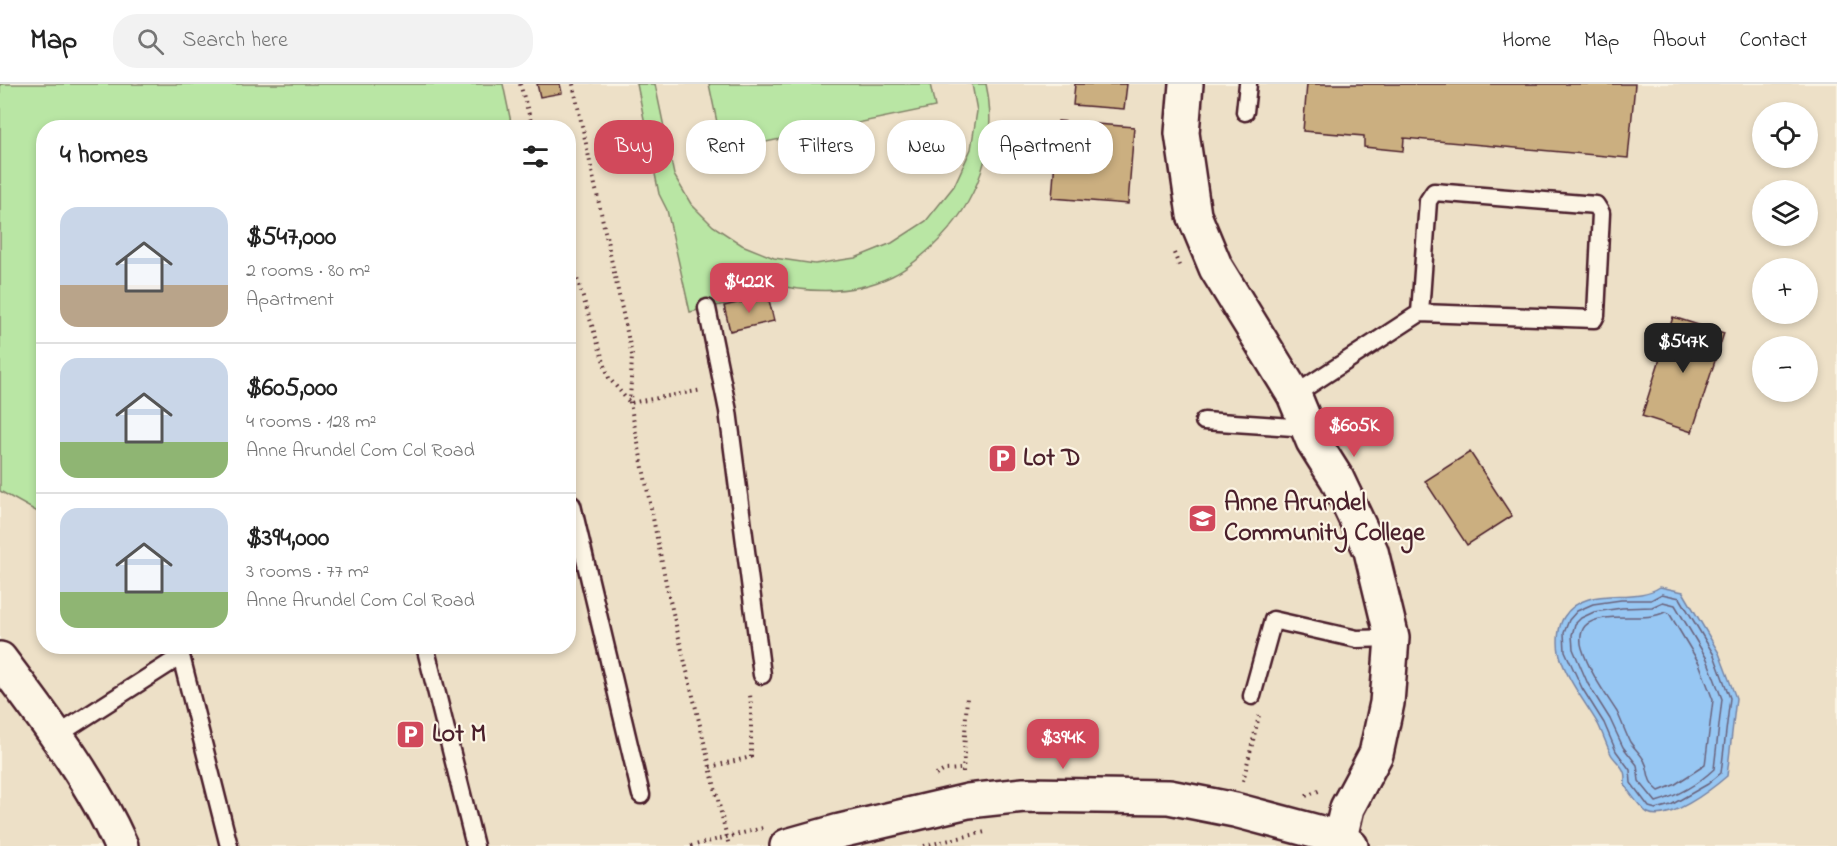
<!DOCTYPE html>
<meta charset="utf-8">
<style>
:root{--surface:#fff;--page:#f2f2f2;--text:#222;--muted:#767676;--line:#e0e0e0;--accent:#d1495b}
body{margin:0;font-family:"Indie Flower",sans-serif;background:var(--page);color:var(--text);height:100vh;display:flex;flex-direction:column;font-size:22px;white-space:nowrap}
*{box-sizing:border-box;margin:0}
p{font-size:20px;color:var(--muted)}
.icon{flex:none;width:33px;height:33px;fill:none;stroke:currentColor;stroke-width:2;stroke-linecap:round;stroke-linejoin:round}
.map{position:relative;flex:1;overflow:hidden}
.side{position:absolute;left:36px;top:36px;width:540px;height:534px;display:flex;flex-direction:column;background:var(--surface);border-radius:24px;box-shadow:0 3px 9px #0003}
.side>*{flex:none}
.top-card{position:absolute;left:594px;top:36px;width:570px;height:54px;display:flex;gap:12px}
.controls{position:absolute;left:1752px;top:18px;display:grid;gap:12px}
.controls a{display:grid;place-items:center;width:66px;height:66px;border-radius:50%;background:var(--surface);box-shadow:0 3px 9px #0003;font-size:30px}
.price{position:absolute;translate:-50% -51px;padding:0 14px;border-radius:12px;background:var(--accent);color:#fff;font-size:20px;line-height:39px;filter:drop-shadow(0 2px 3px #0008)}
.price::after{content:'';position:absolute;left:50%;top:36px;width:18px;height:14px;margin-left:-9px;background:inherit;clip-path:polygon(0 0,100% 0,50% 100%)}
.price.on{background:#222;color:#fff}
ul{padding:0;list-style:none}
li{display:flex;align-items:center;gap:18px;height:150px;padding:0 24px}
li+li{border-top:2px solid var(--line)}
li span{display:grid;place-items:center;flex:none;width:168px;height:120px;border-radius:18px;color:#555}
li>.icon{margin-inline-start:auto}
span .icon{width:72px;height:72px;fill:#fffc;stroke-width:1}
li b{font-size:26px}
h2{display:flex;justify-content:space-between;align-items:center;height:72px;padding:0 24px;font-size:26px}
.pill{padding:0 21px;border-radius:24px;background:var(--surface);box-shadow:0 3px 9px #0003;font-size:21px;line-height:54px}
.pill.on{background:var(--accent);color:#fff}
header{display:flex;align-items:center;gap:36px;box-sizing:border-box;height:84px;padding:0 30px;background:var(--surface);border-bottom:2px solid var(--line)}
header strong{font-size:28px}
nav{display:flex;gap:33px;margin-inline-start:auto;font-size:21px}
.search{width:420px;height:54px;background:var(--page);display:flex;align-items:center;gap:15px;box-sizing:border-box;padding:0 21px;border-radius:24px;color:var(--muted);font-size:22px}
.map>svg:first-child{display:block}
.built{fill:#ede0c7;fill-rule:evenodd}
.green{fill:#b9e6a4;stroke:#828268;stroke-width:1.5}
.water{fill:#97c7f3;stroke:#7884a3;stroke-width:1.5}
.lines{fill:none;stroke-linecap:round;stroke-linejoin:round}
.shore{stroke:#69627b;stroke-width:1.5}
.building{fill:#cbaf80;stroke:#4a1f2b;stroke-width:1.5}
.service-casing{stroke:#4a1f2b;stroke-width:21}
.tertiary-casing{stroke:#4a1f2b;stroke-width:38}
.path{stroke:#4a1f2b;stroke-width:4;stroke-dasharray:1.5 4.5;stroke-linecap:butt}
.service{stroke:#fcf5e5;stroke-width:16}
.tertiary{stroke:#fcf5e5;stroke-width:33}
.labels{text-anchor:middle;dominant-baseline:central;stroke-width:4.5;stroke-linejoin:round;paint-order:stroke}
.poi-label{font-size:26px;font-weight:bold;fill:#4a1f2b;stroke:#fcf5e5;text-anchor:start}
</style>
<header>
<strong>Map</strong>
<div class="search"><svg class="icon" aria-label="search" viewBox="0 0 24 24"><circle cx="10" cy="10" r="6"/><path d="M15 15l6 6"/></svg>Search here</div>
<nav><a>Home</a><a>Map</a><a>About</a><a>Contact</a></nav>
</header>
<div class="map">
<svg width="1837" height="762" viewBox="0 0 1837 762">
<rect width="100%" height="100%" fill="#fcf5e5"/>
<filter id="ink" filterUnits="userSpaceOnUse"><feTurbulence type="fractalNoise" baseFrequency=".0167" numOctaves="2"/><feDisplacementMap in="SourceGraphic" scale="12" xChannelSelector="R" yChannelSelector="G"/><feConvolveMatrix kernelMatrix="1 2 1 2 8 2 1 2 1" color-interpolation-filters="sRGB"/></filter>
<g filter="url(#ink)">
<path class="built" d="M 0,0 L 1837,0 L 1837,762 L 0,762 ZM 1762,28 L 1808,28 L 1808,74 L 1762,74 ZM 44,44 L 568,44 L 568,562 L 44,562 ZM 1762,106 L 1808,106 L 1808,152 L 1762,152 ZM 1762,184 L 1808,184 L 1808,230 L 1762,230 ZM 1762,262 L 1808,262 L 1808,308 L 1762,308 Z"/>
<g class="green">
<path d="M 0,0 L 503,0 L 512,43 L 44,44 L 43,431 L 0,407 Z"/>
<path d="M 637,0 L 655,0 L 674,91 L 691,120 L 713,142 L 742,161 L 774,174 L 815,180 L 855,174 L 892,159 L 926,137 L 954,102 L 971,65 L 977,27 L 972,0 L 986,0 C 999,61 978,120 933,162 C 921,173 907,185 892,192 C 853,211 807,209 766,199 L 768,210 L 690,228 L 667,126 L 659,110 Z"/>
<path d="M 709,0 L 930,0 L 935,23 L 723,67 Z"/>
</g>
<path class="water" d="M 1660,503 L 1683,508 L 1719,569 L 1736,614 L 1727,692 C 1712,705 1668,739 1648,729 C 1643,727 1627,706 1625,701 C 1624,697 1626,692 1624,688 C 1622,681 1614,676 1611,670 C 1606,660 1603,650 1598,640 C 1585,618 1565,593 1559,568 C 1557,558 1558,542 1564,533 C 1585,499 1633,521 1660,503 Z"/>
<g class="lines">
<g class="shore">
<path d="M 1662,510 L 1680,514 L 1714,571 L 1730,614 L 1721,689 L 1708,700 L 1671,721 L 1656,725 L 1649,723 L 1631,699 L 1630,686 L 1616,667 L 1604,639 L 1582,604 L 1565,567 L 1564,549 L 1569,536 L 1577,527 L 1593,520 L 1621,516 L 1651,516 Z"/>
<path d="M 1663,518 L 1675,521 L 1707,575 L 1722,615 L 1714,685 C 1698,700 1677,712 1656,718 L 1639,697 L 1637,681 L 1623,663 L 1610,635 L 1588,600 L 1573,565 L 1572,551 L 1575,540 L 1581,534 L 1594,528 L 1622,524 L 1652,523 Z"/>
<path d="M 1665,528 L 1669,529 L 1699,579 L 1713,616 L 1705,681 L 1674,701 L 1659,707 C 1644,695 1651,688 1644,676 C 1640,669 1634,664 1630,658 C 1625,648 1622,638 1617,628 C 1604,608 1589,587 1582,564 C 1580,558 1580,548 1585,542 C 1601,526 1645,539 1665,528 Z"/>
</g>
</g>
<g class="building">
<path d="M 537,0 L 560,0 L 562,9 L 540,13 Z"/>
<path d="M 1075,0 L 1127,0 L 1124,25 L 1073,21 Z"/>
<path d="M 1307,0 L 1635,0 L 1628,74 L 1404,54 L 1403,67 L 1364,63 L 1364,52 L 1303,47 Z"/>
<path d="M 1058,37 L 1134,43 L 1128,120 L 1052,114 Z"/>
<path d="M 768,212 L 774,237 L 730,247 L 724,222 Z"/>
<path d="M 1673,233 L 1724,249 L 1692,348 L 1642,332 Z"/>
<path d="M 1470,368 L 1512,432 L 1467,461 L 1425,397 Z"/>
</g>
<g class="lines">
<defs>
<g id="service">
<path d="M 1245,28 L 1248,0"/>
<path d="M 707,224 L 728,327 L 762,591"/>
<path d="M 1294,311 L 1420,229 L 1428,117 L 1434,108 L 1596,121 L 1601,129 L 1596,231 L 1594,235 L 1420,229"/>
<path d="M 1204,337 L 1308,344"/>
<path d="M 572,421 L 641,711"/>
<path d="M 425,562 L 475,762"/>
<path d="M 181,572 L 229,762"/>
<path d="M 1252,612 L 1273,536 L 1357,555 L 1392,554"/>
<path d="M 56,652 L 181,572 L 179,562"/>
</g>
<g id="tertiary">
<path d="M 1186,0 L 1182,49 L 1194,131 L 1216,184 L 1294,311 L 1313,357 L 1337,395 L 1371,467 L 1392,554 L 1387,619 L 1376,670 L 1347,724 L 1340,754"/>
<path d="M 0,575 C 44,634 91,694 121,762"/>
<path d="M 787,762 L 840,747 L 968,717 L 1024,711 L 1169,713 L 1235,726 L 1340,754 L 1351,762"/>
</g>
</defs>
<use href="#service" class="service-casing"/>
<use href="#tertiary" class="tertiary-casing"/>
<g class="path">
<path d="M 520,0 L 533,44"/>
<path d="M 573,0 L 632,271 L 630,319 L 667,504 L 729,762"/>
<path d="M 568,167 L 609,294 L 630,319 L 702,306"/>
<path d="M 1174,169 L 1180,184"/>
<path d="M 710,683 L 751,673 L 751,623 L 750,610"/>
<path d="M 963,688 L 967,612"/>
<path d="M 936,691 L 945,686 L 960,685"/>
<path d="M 1243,697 L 1259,632"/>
<path d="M 1306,712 L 1321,706"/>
<path d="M 691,762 L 763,744"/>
<path d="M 924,762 L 985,748"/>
</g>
<use href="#service" class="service"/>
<use href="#tertiary" class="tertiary"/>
</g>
</g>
<defs>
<symbol id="parking-square" viewBox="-11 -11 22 22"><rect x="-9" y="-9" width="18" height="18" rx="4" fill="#d1495b" stroke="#fcf5e5"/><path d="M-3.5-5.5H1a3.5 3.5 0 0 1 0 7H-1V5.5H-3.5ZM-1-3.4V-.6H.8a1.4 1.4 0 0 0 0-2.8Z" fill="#fff"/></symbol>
<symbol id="university-square" viewBox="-11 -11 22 22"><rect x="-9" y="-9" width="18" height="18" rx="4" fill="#d1495b" stroke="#fcf5e5"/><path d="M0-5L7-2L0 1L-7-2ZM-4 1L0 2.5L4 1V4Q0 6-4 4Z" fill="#fff"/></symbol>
</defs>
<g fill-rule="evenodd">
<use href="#parking-square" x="986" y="358" width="33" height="33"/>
<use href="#university-square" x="1186" y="418" width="33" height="33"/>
<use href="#parking-square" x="394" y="634" width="33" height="33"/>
</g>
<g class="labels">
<g class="poi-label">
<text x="1023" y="375">Lot D</text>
<text x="1224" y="420">Anne Arundel<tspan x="1224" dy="30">Community College</tspan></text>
<text x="432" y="651">Lot M</text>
</g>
</g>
</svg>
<div class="controls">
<a><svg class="icon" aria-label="locate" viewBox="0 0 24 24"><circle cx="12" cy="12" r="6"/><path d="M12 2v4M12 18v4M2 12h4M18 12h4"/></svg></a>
<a><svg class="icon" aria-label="layers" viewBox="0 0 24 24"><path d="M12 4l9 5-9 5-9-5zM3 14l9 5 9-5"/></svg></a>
<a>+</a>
<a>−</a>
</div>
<b class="price" style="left:749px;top:230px">$422K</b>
<b class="price on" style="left:1683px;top:290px">$547K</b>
<b class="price" style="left:1354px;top:374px">$605K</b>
<b class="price" style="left:1063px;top:686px">$394K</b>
<div class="top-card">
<a class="pill on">Buy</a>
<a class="pill">Rent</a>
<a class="pill">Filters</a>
<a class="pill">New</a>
<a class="pill">Apartment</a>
</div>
<section class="side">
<h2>4 homes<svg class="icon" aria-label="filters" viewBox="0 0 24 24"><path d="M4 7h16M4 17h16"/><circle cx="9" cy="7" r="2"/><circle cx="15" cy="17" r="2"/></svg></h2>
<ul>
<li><span style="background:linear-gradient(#c9d6e8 65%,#b9a48a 0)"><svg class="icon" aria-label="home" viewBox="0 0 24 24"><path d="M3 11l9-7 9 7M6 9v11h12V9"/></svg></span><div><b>$547,000</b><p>2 rooms · 80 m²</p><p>Apartment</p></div></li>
<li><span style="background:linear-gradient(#c9d6e8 70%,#8fb573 0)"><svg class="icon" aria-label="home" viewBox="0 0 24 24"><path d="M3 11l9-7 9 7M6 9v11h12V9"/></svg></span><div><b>$605,000</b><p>4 rooms · 128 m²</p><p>Anne Arundel Com Col Road</p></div></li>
<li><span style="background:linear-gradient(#c9d6e8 70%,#8fb573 0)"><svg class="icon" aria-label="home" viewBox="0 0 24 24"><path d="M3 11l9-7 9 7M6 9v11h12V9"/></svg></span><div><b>$394,000</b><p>3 rooms · 77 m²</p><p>Anne Arundel Com Col Road</p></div></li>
</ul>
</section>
</div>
